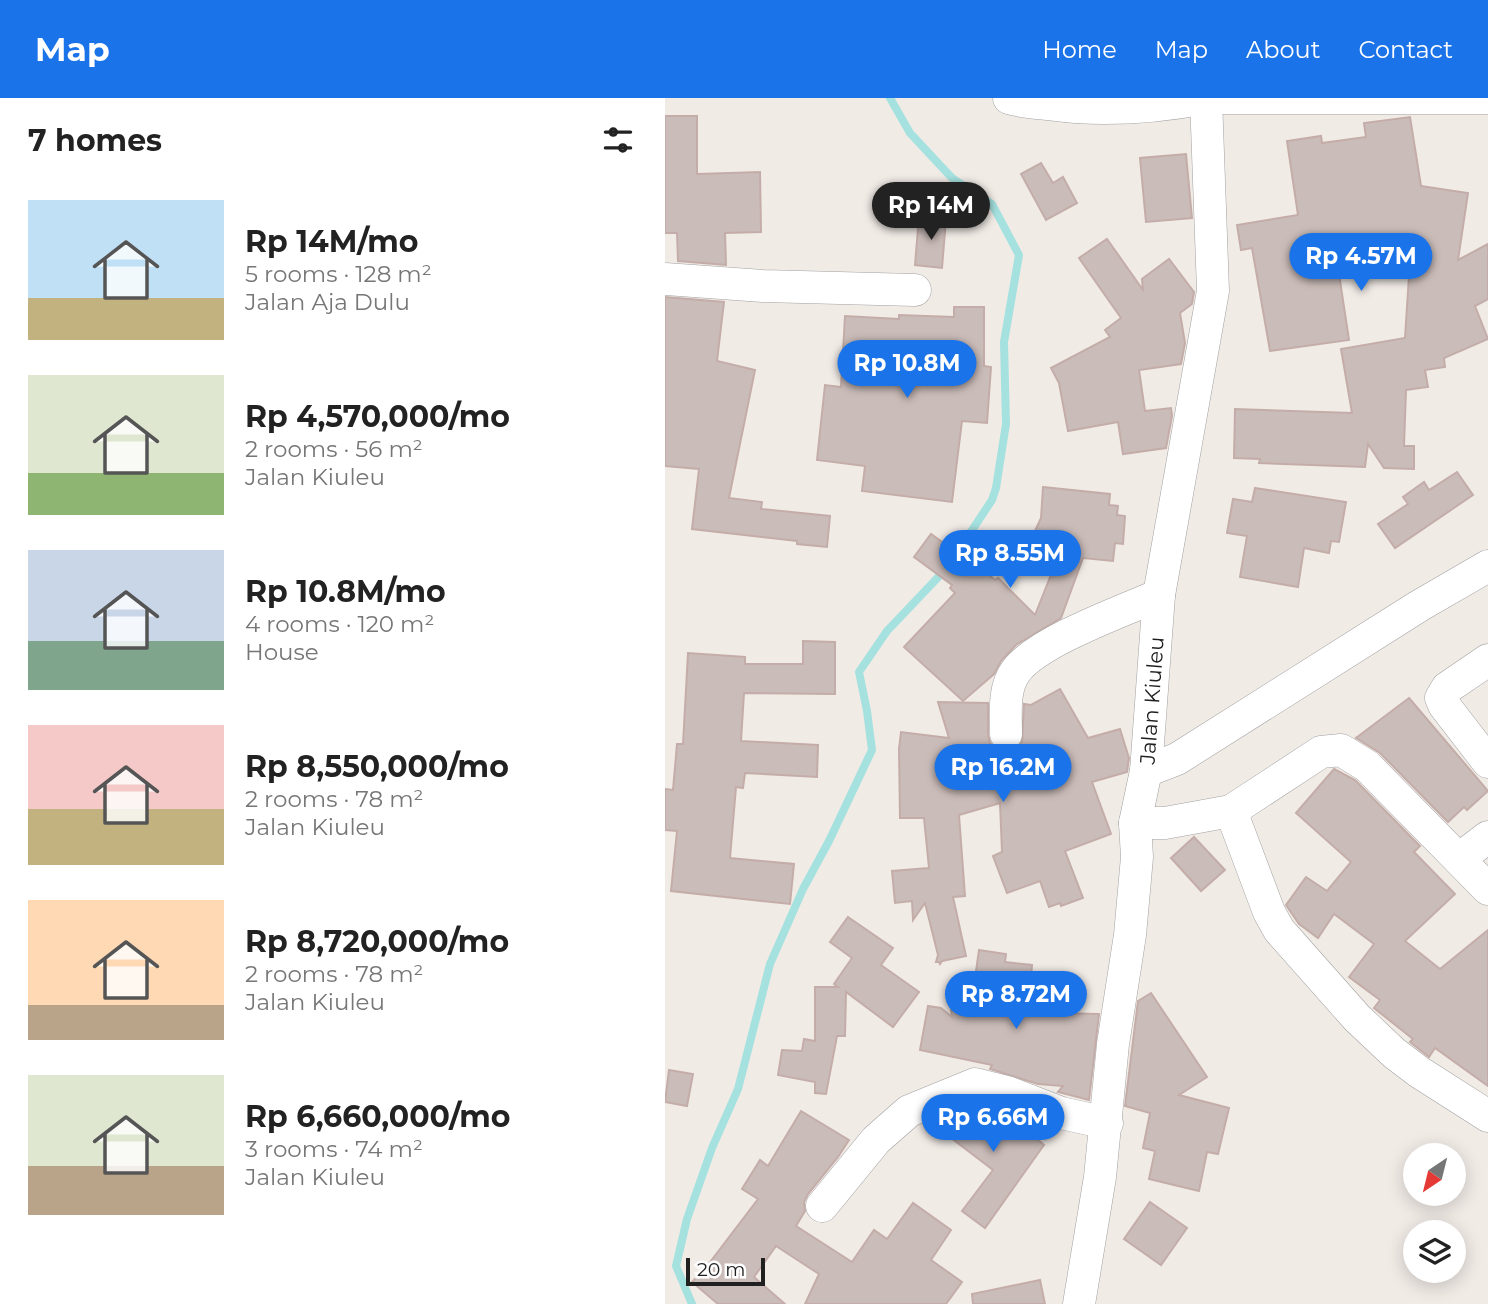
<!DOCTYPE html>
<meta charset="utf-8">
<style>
:root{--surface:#fff;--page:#f2f2f2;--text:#222;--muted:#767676;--accent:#1a73e8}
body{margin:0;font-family:Montserrat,sans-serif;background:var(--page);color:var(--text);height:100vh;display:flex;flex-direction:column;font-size:26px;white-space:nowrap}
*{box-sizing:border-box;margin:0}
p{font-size:23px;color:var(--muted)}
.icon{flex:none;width:38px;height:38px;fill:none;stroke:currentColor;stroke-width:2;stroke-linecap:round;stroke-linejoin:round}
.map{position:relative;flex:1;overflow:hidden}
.sheet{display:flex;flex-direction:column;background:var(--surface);width:665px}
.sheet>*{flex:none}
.needle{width:46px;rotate:215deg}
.tools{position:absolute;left:738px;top:1045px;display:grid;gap:14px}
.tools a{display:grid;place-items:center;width:63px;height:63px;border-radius:50%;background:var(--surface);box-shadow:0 4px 18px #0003;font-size:35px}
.scale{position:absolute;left:21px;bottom:18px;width:79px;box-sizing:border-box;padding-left:7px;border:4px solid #202020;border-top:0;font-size:19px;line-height:24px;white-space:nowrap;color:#202020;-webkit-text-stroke:5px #fff;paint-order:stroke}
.price{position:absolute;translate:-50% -60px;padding:0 16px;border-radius:24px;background:var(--accent);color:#fff;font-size:23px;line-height:46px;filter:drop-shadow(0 2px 4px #0008)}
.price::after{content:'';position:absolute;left:50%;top:42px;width:21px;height:16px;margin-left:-10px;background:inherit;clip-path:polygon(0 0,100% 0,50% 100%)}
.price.active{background:#222;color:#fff}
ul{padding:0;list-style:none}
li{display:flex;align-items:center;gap:21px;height:175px;padding:0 28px}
li span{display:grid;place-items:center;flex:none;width:196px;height:140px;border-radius:0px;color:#555}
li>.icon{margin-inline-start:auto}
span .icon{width:84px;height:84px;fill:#fffc;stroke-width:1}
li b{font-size:30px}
h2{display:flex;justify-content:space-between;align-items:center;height:84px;padding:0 28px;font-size:30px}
header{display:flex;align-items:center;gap:42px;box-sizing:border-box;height:98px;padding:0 35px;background:var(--accent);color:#fff}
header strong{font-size:33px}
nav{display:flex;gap:38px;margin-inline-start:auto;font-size:24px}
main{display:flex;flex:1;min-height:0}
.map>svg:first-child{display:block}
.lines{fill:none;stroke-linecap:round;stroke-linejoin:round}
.stream{stroke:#a5e1df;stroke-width:8}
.building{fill:#cabcb9;stroke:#c4ada8;stroke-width:2}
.minor-casing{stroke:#a1a1a1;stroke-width:33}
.minor{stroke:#fff;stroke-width:32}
.labels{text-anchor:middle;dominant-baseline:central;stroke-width:5;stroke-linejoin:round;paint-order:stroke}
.street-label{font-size:21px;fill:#202020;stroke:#fff}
</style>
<header>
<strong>Map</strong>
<nav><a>Home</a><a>Map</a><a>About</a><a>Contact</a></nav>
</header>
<main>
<section class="sheet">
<h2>7 homes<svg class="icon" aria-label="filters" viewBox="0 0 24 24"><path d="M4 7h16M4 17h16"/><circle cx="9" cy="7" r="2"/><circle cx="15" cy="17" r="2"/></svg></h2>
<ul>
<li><span style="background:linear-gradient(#bfe0f5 70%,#c2b280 0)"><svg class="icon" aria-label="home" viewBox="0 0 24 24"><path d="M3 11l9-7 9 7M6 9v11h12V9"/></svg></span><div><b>Rp 14M/mo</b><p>5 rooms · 128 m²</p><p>Jalan Aja Dulu</p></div></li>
<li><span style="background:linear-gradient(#dfe7d0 70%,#8fb573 0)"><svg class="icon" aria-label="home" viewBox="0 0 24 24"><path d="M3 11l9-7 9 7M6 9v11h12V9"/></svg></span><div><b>Rp 4,570,000/mo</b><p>2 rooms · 56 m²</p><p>Jalan Kiuleu</p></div></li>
<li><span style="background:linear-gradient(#c9d6e8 65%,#7fa58c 0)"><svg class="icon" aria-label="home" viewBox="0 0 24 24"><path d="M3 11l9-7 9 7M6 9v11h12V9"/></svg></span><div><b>Rp 10.8M/mo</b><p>4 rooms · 120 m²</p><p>House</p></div></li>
<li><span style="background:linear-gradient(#f6c9c9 60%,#c2b280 0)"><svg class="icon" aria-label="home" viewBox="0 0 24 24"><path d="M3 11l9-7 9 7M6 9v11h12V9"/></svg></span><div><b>Rp 8,550,000/mo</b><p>2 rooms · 78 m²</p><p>Jalan Kiuleu</p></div></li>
<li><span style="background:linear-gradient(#ffd9b3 75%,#b9a48a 0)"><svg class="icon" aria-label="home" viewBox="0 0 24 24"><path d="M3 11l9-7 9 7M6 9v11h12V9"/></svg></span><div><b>Rp 8,720,000/mo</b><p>2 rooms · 78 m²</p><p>Jalan Kiuleu</p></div></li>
<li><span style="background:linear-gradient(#dfe7d0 65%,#b9a48a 0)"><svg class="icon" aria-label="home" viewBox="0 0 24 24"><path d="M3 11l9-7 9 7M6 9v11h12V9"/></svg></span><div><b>Rp 6,660,000/mo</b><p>3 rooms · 74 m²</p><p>Jalan Kiuleu</p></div></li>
</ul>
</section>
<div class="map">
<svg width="823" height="1206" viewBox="0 0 823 1206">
<rect width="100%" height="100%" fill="#f1ebe6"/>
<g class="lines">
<g class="stream">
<path d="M 225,0 L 245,35 L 287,80 L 327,106 L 354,157 L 339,244 L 341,326 L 331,390 L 327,402 L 288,461"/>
<path d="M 27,1206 L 11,1168 L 22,1121 L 47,1050 L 73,991 L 105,866 L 138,791 L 164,743 L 207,652 L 202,613 L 194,574 L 222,533 L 280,472"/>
</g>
</g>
<g class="building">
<path d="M 0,18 L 32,18 L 32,76 L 95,74 L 96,134 L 60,135 L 61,167 L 13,163 L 12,135 L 0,135 Z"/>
<path d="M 745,19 L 756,88 L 803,95 L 793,162 L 823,146 L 823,201 L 810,208 L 823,241 L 779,260 L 780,269 L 760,272 L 763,289 L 741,292 L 739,348 L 749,348 L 749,371 L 719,370 L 703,346 L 700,369 L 594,365 L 595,361 L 569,360 L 570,311 L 687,315 L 676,251 L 740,240 L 745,162 L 674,176 L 684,242 L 605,253 L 587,150 L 576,152 L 572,127 L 633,117 L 622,43 L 656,38 L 657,45 L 701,39 L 699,25 Z"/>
<path d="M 521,56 L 527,120 L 481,124 L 475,60 Z"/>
<path d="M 376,65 L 388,85 L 398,79 L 412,105 L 381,122 L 356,76 Z"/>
<path d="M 254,118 L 281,121 L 277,170 L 250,167 Z"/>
<path d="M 442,141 L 478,192 L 477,181 L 504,161 L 529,194 L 527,206 L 515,215 L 520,245 L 516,266 L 474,272 L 480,313 L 506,310 L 507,318 L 501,350 L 458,356 L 453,324 L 403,333 L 394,285 L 386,270 L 445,239 L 440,232 L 456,220 L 414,160 Z"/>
<path d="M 0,199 L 59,204 L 52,263 L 90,272 L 64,400 L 97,404 L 96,411 L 165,418 L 162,449 L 132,446 L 132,443 L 27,431 L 34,371 L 0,368 Z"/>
<path d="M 289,209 L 319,209 L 319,268 L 326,269 L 322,325 L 297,323 L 287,404 L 197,393 L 200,368 L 152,362 L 160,287 L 176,289 L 180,218 L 234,221 L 234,217 L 289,219 Z"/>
<path d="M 792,374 L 808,397 L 730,450 L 713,426 L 743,406 L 738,399 L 759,384 L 764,392 Z"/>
<path d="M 378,389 L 445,396 L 444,407 L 453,408 L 452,417 L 460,418 L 458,446 L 450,445 L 448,463 L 418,460 L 396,520 L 351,547 L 336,563 L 329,576 L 298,603 L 239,549 L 290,495 L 285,490 L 287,487 L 249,459 L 266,436 L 306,465 L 308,463 L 330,482 L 333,480 L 370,517 L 391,464 L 362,450 L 376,420 Z"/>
<path d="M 590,390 L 681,404 L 674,444 L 666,443 L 664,455 L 639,450 L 633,489 L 575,479 L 582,438 L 562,435 L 568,401 L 587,404 Z"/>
<path d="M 138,543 L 170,544 L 170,596 L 79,595 L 76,643 L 153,647 L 152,679 L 80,675 L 78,690 L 71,689 L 65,760 L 129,766 L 125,806 L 6,793 L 12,733 L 0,732 L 0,691 L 8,692 L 12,646 L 18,646 L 23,555 L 80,559 L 80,566 L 138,566 Z"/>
<path d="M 395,591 L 423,640 L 455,631 L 464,660 L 462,674 L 427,684 L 446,736 L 400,753 L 418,800 L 396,808 L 395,805 L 384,809 L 375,783 L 342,795 L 328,758 L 337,754 L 335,705 L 294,717 L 300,798 L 288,799 L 301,858 L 277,863 L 275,866 L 274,864 L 271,864 L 273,857 L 260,805 L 248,822 L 247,803 L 230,805 L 227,773 L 264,770 L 259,720 L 235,720 L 234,651 L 236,634 L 284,640 L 273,604 L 323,605 L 323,636 L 325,645 L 333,652 L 342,654 L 351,651 L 357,644 L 359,606 L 366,607 Z"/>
<path d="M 744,600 L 823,693 L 802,712 L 799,709 L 783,724 L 715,655 L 691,640 Z"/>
<path d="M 669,671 L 690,682 L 755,748 L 749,754 L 790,796 L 740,843 L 775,871 L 823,832 L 823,988 L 770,950 L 764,959 L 745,944 L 748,941 L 709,910 L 715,902 L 684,879 L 709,846 L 669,816 L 653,840 L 634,826 L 621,807 L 641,779 L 662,793 L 686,764 L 631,715 Z"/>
<path d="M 529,739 L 560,772 L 536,793 L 506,760 Z"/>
<path d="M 183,819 L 228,850 L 216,867 L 254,894 L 228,929 L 181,894 L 180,938 L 172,938 L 161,996 L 150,995 L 150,984 L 113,977 L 117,952 L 137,953 L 139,941 L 150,943 L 150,889 L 173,889 L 169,886 L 187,860 L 165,844 Z"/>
<path d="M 314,852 L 341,856 L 340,864 L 367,867 L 364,909 L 391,910 L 390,915 L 434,916 L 424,1002 L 393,994 L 398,988 L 373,986 L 325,971 L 327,967 L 255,952 L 263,908 L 276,910 L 287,919 L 286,912 L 305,916 Z"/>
<path d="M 486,895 L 542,979 L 514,997 L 564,1010 L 553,1056 L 542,1054 L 534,1093 L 484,1081 L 490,1053 L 478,1050 L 485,1015 L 460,1008 L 473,903 Z"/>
<path d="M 4,972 L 28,976 L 22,1008 L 0,1004 Z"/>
<path d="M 311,1005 L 336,1011 L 379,1047 L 320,1130 L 297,1113 L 328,1072 L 277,1033 L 292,1013 Z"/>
<path d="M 136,1013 L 184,1042 L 173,1059 L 143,1096 L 139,1104 L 140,1113 L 131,1128 L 187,1164 L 209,1132 L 222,1141 L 248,1105 L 286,1132 L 266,1162 L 297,1184 L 281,1206 L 140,1206 L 154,1176 L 111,1148 L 89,1179 L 120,1206 L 53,1206 L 27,1184 L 42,1168 L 93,1101 L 77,1091 L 95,1062 L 103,1068 Z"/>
<path d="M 485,1104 L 522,1130 L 496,1167 L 459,1141 Z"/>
<path d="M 375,1182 L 380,1206 L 308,1206 L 307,1196 Z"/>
</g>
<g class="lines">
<defs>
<g id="minor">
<path d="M 344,0 C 356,4 370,5 382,6 C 436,14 488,10 541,0 L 823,0"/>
<path d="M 0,181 L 98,188 L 250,192"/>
<path d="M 823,562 L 782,590 L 776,600 L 779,607 L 823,664"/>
<path d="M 341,636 C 341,616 338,590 351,573 C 373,543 458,513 494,497"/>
<path d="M 481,673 L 512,661 L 754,508 L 823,468"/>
<path d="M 566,713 L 656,654 L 676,652 L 702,668 L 823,791"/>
<path d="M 470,725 L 500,725 L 566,713 L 604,814 L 614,832 L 692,920 L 729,955 L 754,974 L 823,1018"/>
<path d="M 794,761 L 823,739"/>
<path d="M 157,1108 L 211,1042 L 244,1013 L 310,986 L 342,994 L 396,1015 L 442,1025"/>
<path id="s1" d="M 414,1206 L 435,1079 L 448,946 L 465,837 L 472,759 L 470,725 L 481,673 L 494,497 L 548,193 L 541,0"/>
</g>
</defs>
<use href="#minor" class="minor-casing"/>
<use href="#minor" class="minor"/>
</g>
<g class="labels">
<g class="street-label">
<text stroke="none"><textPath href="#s1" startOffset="609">Jalan Kiuleu</textPath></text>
</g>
</g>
</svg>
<div class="tools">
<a><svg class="needle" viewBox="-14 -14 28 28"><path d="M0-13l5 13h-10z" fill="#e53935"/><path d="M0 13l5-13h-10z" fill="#767676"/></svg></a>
<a><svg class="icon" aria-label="layers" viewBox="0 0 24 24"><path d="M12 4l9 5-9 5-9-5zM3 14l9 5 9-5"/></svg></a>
</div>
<div class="scale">20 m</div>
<b class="price active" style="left:266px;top:144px">Rp 14M</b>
<b class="price" style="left:696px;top:195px">Rp 4.57M</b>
<b class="price" style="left:242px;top:302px">Rp 10.8M</b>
<b class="price" style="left:345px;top:492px">Rp 8.55M</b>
<b class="price" style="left:338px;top:706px">Rp 16.2M</b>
<b class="price" style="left:351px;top:933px">Rp 8.72M</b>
<b class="price" style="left:328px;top:1056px">Rp 6.66M</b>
</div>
</main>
